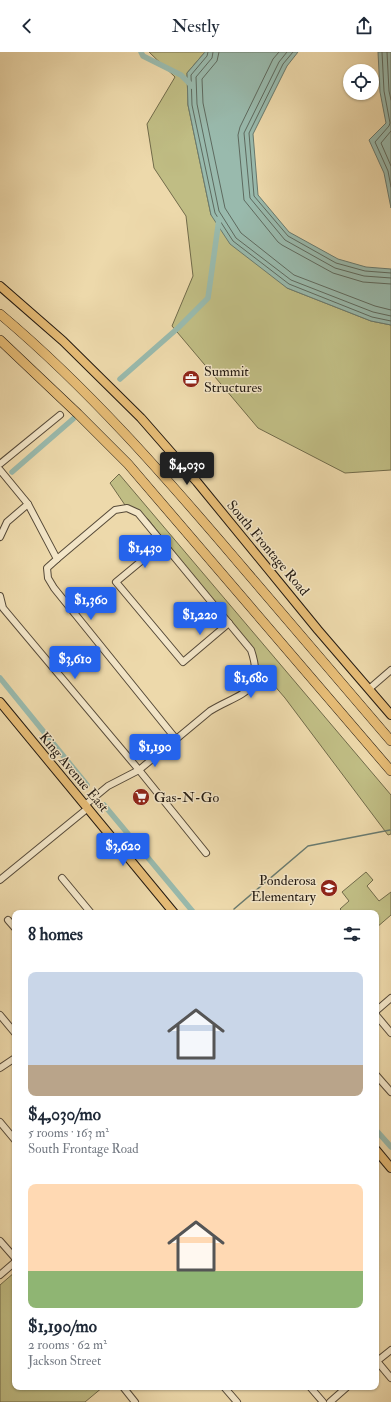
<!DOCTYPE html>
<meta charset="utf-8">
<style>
:root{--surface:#fff;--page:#f2f2f3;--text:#1f2937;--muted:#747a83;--accent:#2563eb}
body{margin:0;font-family:"IM FELL Double Pica",serif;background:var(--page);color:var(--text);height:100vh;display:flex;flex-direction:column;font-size:15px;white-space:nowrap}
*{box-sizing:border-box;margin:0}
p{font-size:13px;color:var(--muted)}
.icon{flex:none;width:22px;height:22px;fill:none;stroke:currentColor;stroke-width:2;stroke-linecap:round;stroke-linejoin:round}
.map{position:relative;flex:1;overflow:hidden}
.details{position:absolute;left:12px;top:858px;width:367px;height:480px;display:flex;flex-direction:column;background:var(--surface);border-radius:8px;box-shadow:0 1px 3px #0004}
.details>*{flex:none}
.controls{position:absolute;left:343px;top:12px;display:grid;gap:8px}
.controls a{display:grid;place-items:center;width:36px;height:36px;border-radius:50%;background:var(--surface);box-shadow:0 1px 3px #0004;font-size:20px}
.price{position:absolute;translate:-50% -34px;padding:0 9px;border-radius:4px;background:var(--accent);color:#fff;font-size:13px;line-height:26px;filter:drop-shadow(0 1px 2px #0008)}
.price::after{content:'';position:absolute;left:50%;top:24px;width:12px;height:9px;margin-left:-6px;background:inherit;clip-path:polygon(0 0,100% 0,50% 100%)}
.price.on{background:#222;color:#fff}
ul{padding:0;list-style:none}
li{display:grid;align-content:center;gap:8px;height:212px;padding:0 16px}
li span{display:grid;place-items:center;height:124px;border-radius:8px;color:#555}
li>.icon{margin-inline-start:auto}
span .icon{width:72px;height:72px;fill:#fffc;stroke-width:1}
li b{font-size:17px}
h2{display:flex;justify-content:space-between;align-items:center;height:48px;padding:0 16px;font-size:17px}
header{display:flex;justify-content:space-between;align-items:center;height:52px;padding:0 16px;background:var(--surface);font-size:18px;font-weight:600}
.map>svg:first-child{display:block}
.green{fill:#c0bd84;stroke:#716b4a}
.water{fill:#99baad;stroke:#697a6f}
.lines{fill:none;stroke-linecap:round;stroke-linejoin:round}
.shore{stroke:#5e6a5f;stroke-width:1}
.stream{stroke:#697a6f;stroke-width:1.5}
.canal{stroke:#99baad;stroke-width:5.5}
.minor-casing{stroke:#554938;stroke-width:8}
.major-casing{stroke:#221911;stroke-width:10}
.highway-casing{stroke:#221911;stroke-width:10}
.minor{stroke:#f3e6c8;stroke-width:6}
.major{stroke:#e6bc76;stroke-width:8}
.highway{stroke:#e6bc76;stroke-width:9}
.labels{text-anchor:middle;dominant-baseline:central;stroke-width:3;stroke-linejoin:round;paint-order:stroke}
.poi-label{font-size:14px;fill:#221911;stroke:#f3e6c8;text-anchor:start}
.street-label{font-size:14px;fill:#221911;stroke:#f3e6c8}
</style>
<header><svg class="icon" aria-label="back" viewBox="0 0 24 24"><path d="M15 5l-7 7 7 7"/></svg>Nestly<svg class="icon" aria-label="share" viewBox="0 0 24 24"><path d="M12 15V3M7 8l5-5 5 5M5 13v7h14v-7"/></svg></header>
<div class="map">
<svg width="391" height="1350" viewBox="0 0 391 1350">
<rect width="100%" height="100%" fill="#edd9ab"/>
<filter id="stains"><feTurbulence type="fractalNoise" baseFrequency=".005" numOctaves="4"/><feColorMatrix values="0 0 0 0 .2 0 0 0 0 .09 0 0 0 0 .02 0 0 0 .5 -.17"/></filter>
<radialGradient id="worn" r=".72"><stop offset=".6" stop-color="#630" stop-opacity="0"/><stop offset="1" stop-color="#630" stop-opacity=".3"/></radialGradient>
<g class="green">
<path d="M 149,0 L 205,0 L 187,21 L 188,53 L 211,163 L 287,236 L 371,269 L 391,273 L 391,418 L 345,421 L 258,376 L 172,274 L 193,224 L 186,164 L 154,116 L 147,72 L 175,25 Z"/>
<path d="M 119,422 L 391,743 L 391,782 L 388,783 L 285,646 L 261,618 L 255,610 L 251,598 L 148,467 L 127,456 L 110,431 Z"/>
<path d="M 366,820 L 373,828 L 367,834 L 379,849 L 391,840 L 391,863 L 376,876 L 376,861 L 344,861 L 340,857 L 349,849 L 342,840 Z"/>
<path d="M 15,1220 L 15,1335 L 103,1335 L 85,1350 L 0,1350 L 0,1233 Z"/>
</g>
<g class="water">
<path d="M 205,0 L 298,0 L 287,14 L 253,82 L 258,143 L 289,180 L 338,207 L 366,215 L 391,217 L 391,273 L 371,269 L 287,236 L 230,192 L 211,163 L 188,53 L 187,21 Z"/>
<path d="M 378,0 L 391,0 L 391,156 L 384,121 L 369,88 L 386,71 L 380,40 Z"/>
</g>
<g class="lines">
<g class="shore">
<path d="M 208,0 L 207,4 L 191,23 L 192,53 L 215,161 L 233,189 L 289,232 L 372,265 L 391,269"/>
<path d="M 213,0 L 212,6 L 196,25 L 197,52 L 219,159 L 236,186 L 291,228 L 373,260 L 391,264"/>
<path d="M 219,0 L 217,9 L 202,27 L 203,51 L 225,156 L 241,181 L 294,223 L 375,254 L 391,258"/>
<path d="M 279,0 L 273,7 L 240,75 L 238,83 L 244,148 L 278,190 L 282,193 L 333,221 L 363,230 L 391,232"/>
<path d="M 287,0 L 279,10 L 244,81 L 250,146 L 285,188 L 335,216 L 364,224 L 391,226"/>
<path d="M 293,0 L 283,12 L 249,81 L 254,144 L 288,184 L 336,211 L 365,219 L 391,221"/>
<path d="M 382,0 L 384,39 L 390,71 L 389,74 L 375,90 L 388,119 L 391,135"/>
<path d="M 387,0 L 389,39 L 391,48"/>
<path d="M 391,79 L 381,91 L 391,114"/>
</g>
<path class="stream" d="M 234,857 L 308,794 L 390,778"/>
<g class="canal">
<path d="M 141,0 L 143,4 L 181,23 L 192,34"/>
<path d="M 120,327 L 178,276 L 208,246 L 219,167"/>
<path d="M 12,420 L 73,367"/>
<path d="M 0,626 L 87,733"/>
<path d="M 104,753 L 194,861"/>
<path d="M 376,1078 L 391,1095"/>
</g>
<defs>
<g id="minor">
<path d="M 0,412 L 60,363"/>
<path d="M 0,418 L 28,452 L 57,507 L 47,516 L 48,526 L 54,536 L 176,687"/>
<path d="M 0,485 L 7,470 L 28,452"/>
<path d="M 163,491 L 116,530 L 183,610 L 229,571"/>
<path d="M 57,507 L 115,458 L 127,456 L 138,461 L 251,598 C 266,642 239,641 210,659 L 139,718 L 108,734 L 85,753"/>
<path d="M 0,544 L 3,556 L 139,718 L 206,801"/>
<path d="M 369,637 L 391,618"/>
<path d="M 62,826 L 91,861"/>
<path d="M 0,828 L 88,756"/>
<path d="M 8,868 L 15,876"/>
<path d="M 376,959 L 391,946"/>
<path d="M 0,963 L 15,981"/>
<path d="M 376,963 L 391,981"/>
<path d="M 0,1016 L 15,1006"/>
<path d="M 376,1023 L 391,1040"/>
<path d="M 0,1070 L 15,1088"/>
<path d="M 0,1189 L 15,1206"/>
<path d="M 0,1223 L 15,1210"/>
<path d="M 376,1308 L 391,1326"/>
<path d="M 376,1310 L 391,1298"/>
<path d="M 123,1335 L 135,1350"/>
<path d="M 224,1335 L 237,1350"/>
<path d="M 310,1335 L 323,1350"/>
<path d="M 330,1350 L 347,1335"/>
</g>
<g id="major">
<path d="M 0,234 L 63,289 L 141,366 L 197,430 L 318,578 L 391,663"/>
<path d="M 0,650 L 174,861"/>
<path d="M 376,1098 L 391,1116"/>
</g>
<g id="highway">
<path d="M 0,262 C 88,336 164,423 238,510 C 289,570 340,629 391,689"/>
<path d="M 0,288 L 78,362 L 128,412 L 391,719"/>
</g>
</defs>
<use href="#minor" class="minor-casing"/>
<use href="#major" class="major-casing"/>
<use href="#highway" class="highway-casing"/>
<use href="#minor" class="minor"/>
<use href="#major" class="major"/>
<use href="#highway" class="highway"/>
</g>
<defs>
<symbol id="office-disc" viewBox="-11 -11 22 22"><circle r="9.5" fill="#8f2418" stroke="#f3e6c8"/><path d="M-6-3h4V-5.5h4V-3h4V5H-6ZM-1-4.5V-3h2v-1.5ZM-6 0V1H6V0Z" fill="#fff"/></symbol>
<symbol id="supermarket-disc" viewBox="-11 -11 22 22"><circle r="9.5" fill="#8f2418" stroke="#f3e6c8"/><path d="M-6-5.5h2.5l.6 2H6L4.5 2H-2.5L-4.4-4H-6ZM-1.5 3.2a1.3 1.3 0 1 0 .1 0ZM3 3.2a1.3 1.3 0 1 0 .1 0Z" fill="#fff"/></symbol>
<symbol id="school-disc" viewBox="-11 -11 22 22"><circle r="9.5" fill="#8f2418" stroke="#f3e6c8"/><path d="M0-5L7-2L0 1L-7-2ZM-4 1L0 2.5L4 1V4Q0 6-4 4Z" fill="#fff"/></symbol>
</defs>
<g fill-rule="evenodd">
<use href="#office-disc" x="181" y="317" width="20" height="20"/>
<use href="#supermarket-disc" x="131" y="735" width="20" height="20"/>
<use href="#school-disc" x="319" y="826" width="20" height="20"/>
</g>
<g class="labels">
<g class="poi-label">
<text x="204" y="319">Summit<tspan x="204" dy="16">Structures</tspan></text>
<text x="154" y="745">Gas-N-Go</text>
<text x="316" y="828" text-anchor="end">Ponderosa<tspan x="316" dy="16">Elementary</tspan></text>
</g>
<g class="street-label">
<text transform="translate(268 496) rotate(50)">South Frontage Road</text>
<text transform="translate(74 720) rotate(50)">King Avenue East</text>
</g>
</g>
<rect width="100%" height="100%" filter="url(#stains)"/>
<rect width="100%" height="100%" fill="url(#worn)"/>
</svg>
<div class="controls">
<a><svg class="icon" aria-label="locate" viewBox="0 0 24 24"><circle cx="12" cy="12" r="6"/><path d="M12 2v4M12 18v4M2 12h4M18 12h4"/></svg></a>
</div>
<b class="price on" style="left:187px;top:434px">$4,030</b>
<b class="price" style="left:145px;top:517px">$1,430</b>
<b class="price" style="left:91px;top:569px">$1,360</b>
<b class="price" style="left:200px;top:584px">$1,220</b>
<b class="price" style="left:75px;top:628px">$3,610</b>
<b class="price" style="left:251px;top:647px">$1,680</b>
<b class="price" style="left:155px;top:716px">$1,190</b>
<b class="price" style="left:123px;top:815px">$3,620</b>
<section class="details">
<h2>8 homes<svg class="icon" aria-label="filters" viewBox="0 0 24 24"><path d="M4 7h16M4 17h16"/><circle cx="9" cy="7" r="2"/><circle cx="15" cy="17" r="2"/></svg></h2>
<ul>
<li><span style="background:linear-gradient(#c9d6e8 75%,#b9a48a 0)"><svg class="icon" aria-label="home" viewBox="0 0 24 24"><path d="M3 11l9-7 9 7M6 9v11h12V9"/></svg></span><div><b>$4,030/mo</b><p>5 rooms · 163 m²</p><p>South Frontage Road</p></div></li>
<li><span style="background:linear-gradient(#ffd9b3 70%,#8fb573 0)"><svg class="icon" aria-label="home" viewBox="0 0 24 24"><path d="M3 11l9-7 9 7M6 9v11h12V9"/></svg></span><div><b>$1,190/mo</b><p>2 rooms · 62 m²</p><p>Jackson Street</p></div></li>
</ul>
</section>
</div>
